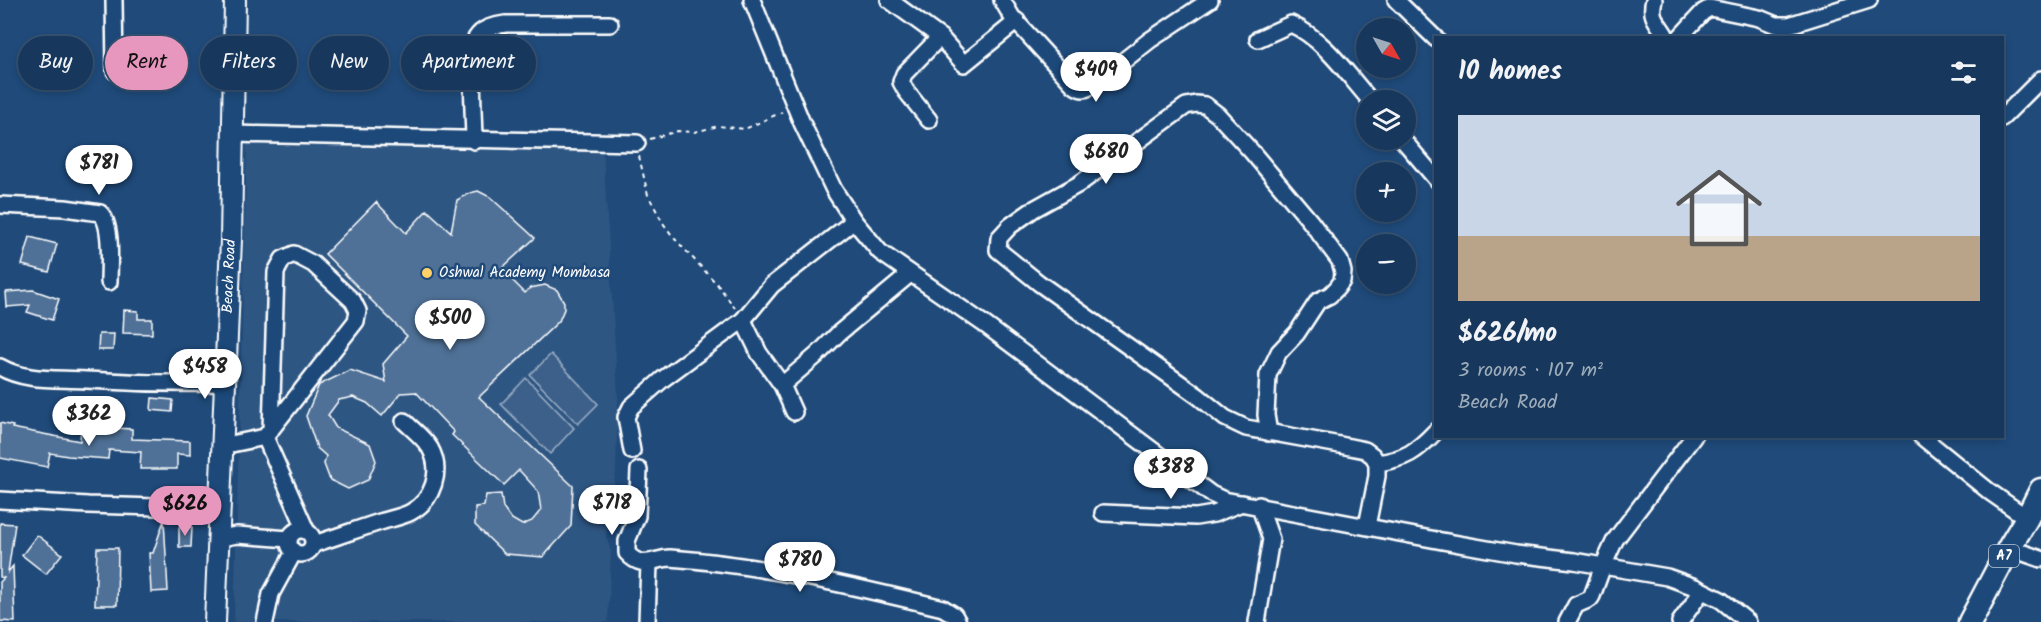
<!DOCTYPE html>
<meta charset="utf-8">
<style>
:root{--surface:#17385c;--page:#203f62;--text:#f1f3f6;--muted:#9eacbb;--line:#365272;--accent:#e797bd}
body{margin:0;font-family:Kalam,sans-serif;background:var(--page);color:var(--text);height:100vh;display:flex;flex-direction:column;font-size:22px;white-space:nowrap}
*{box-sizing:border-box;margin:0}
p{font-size:20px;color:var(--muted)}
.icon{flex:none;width:33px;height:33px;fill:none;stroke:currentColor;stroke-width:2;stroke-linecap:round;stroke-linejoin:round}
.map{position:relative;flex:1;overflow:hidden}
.panel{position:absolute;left:1434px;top:36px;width:570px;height:402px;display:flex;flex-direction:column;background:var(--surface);border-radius:0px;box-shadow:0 3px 9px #0003,0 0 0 2px var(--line)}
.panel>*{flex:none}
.top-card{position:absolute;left:18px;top:36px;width:570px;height:54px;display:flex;gap:12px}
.needle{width:39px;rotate:129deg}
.buttons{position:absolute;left:1356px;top:18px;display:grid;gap:12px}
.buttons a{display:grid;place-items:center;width:60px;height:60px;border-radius:50%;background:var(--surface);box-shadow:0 3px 9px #0003,0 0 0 2px var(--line);font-size:30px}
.price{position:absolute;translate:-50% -51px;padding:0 14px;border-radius:21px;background:#fff;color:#222;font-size:20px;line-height:39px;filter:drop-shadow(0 2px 3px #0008)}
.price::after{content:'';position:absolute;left:50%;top:36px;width:18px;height:14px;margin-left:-9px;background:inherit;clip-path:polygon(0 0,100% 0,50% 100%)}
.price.active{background:var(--accent);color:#111}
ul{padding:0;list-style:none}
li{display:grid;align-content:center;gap:12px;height:318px;padding:0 24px}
li span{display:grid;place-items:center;height:186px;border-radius:0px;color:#555}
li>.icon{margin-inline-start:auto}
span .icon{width:108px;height:108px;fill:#fffc;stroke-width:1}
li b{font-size:26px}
h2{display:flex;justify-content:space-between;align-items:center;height:72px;padding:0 24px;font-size:26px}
.tag{padding:0 21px;border-radius:27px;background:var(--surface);box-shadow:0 3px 9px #0003,0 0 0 2px var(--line);font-size:21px;line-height:54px}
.tag.active{background:var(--accent);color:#111}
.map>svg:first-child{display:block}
.built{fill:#2e5683}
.green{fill:#3c618b;stroke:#9eb0c5;stroke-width:1.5}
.building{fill:#507197;stroke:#fff;stroke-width:1.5}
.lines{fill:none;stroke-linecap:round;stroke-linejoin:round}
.minor-casing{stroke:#fff;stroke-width:20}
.major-casing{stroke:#fff;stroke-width:24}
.highway-casing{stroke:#fff;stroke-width:27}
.path{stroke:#fff;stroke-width:2;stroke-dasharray:4.5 4.5;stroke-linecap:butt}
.minor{stroke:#1f4a7a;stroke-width:15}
.major{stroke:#1f4a7a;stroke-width:20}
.highway{stroke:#1f4a7a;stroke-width:22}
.poi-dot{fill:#ffd166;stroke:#1f4a7a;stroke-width:2}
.labels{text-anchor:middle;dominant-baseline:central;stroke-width:5;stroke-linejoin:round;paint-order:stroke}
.shield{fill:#1f4a7a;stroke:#bcc9d7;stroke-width:1.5}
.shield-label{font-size:14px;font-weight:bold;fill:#fff}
.poi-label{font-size:15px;fill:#fff;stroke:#1f4a7a;text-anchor:start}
.street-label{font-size:15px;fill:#fff;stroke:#1f4a7a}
</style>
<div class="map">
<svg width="2041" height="622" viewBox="0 0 2041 622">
<rect width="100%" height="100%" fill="#1f4a7a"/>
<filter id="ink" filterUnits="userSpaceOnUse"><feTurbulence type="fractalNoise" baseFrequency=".0167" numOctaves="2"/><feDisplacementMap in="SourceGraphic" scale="12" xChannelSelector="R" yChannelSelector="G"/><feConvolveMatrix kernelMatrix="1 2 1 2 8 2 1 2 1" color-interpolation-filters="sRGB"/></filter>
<g filter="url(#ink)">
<path class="built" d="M 247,141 L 603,150 L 618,396 L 616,471 L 606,536 L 611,552 L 608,622 L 234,622 Z"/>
<g class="green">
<path d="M 551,354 L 598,404 L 578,424 L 530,375 Z"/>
<path d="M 526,378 L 574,428 L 550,454 L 501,404 Z"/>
</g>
<g class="building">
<path d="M 478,191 L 490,197 L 535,238 L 501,269 L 525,293 L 530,288 L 545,285 L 557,290 L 564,302 L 564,309 L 559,321 L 479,397 L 573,486 L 571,526 L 543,557 L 505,554 L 475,525 L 475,507 L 484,506 L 486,495 L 501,494 L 503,508 L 510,518 L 522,525 L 532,521 L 541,510 L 538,491 L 519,470 L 504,485 L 452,435 L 454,432 L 416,392 L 401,393 L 382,416 L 367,403 L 353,397 L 339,400 L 328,415 L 336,428 L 370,444 L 376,461 L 368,480 L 348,489 L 330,480 L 324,464 L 326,456 L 317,448 L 306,416 L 319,385 L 350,370 L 386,382 L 383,364 L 407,336 L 325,254 L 376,202 L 406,233 L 427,210 L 451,232 L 457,200 L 470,193 Z"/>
<path d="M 30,237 L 57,244 L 49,272 L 22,265 Z"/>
<path d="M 33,290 L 59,299 L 52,320 L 27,312 L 30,305 L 7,307 L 6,292 Z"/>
<path d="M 124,310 L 138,311 L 138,319 L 152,319 L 152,334 L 123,333 Z"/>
<path d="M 99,334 L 114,334 L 113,350 L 98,350 Z"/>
<path d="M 152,398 L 173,400 L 172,412 L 151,410 Z"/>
<path d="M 0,423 L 13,426 L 12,428 L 80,441 L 81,426 L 132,429 L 132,439 L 190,441 L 190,455 L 177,454 L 177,469 L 140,469 L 141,452 L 109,450 L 108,459 L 68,456 L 50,453 L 47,467 L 0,458 Z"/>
<path d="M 164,520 L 168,591 L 151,592 L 149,553 L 153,553 Z"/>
<path d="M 0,523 L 15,524 L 8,572 L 13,566 L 15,622 L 0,621 L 0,582 L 4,578 L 0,577 Z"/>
<path d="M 179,527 L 192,527 L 191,547 L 179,547 Z"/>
<path d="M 37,535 L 62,554 L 46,574 L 22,555 Z"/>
<path d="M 97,548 L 118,548 L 117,605 L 95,605 Z"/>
</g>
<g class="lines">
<defs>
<g id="minor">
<path d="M 114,0 L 115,71"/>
<path d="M 752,0 L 802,123 L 834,190 L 854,221 L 880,252 L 984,324 L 1211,494 L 1224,500 L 1442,541 L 1516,554 L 1574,561 L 1667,577 L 1695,587 L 1721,600 L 1748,622"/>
<path d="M 889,0 L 940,37 L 964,64 L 1017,21"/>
<path d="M 1002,0 L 1012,17 L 1074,85 C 1082,91 1086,90 1094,84 L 1150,40 L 1210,0"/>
<path d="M 1396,0 L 1436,39"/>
<path d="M 1654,0 C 1649,19 1659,22 1667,38"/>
<path d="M 1679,38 L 1703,12 L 1710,8 L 1759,18 L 1776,25 L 1789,25 L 1869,0"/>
<path d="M 1258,39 L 1291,24 C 1324,39 1347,74 1370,100"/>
<path d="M 2002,118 L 2041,79"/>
<path d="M 929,120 L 906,91 L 901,82 L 904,74 L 940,37"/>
<path d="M 232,134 L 637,143"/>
<path d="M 1403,140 L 1436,179"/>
<path d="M 474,141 C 474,123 469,49 476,38 C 483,27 494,26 505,24 L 610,24"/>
<path d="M 0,205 L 65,208 L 100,213 C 113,224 109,265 109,282"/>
<path d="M 743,320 L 759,353 L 782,385 L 794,412"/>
<path d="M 0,367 C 26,382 57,378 86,380 C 133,383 179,384 226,383"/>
<path d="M 782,385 L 817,355 L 839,333 L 910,274"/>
<path d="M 1269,433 L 1266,415 L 1268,375 L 1279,352 L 1297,333 L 1318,301 L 1330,295 L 1337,288 L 1342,281 L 1343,272 L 1340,261 L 1310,221 L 1252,152 L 1218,115 L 1205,105 L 1196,104 L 1186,106 L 1079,184 L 1034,209 L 1010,226 L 999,238 L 998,250 L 1039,283 L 1198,396 L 1225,418 L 1246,428 L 1340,445 L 1365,450 L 1373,456 L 1377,463 L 1377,476 L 1367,526"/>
<path d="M 1921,436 L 1990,492 L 2027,518"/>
<path d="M 265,437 L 306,530"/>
<path d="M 222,446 L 265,437 L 356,321 L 358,311 L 353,301 L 313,264 L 294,254 L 283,259 L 276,272 L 271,430"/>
<path d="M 632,451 L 626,417 L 631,407 L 663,379 L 743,320 L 772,285 L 854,221"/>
<path d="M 1377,463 C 1406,459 1416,452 1436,431"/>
<path d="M 639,470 L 637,516 L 627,541 L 627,553 C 642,570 652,559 670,558 C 763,565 853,586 943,608 L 954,615 L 958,622"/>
<path d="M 0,500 L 88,505 L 191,508"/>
<path d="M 1103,513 L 1196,517 L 1214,514 L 1242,503"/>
<circle cx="301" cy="542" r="12"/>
<path d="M 220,538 L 237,535 L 289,539"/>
<path d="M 314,544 C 336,537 358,529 380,522 C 389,519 402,517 411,512 C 433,500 443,471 430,448 C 424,438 412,429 404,421"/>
<path d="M 2009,548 L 2041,559"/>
<path d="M 265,622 L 271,594 L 294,552"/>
<path d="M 647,622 L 649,563"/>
<path d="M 1257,622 L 1271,539 L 1259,505"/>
<path d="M 1567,622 L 1576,605 L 1590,599 L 1592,596 L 1603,566 L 1615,540 L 1694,436"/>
<path d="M 1680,622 L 1702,591"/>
</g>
<g id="major">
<path id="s1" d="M 215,622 L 231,240 L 235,0"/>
</g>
<path id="highway" d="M 1970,622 L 2009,548 L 2027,518 L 2041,490"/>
</defs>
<use href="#minor" class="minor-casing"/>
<use href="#major" class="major-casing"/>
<use href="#highway" class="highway-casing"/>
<g class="path">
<path d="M 650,139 L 678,131 L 694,132 L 719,126 L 745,129 L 782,112"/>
<path d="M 639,156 L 648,195 L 663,223 L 674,238 L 717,284 L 735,308"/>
</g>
<use href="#minor" class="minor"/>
<use href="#major" class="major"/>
<use href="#highway" class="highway"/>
</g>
</g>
<circle class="poi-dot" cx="427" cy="273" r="6"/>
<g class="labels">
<rect class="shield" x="1989" y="545" width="30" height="22" rx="4.5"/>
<g class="shield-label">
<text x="2004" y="556">A7</text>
</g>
<g class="poi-label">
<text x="439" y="273">Oshwal Academy Mombasa</text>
</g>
<g class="street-label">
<text stroke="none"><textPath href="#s1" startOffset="346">Beach Road</textPath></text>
</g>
</g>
</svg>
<div class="buttons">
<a><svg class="needle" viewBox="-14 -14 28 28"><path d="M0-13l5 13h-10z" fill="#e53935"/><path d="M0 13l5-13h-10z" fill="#9eacbb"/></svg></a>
<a><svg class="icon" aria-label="layers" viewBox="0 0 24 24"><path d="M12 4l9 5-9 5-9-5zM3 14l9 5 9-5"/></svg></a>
<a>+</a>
<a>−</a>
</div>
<b class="price" style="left:1096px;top:103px">$409</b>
<b class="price" style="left:1106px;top:185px">$680</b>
<b class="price" style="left:99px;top:196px">$781</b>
<b class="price" style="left:450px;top:351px">$500</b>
<b class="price" style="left:205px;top:400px">$458</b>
<b class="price" style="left:89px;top:447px">$362</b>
<b class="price" style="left:1171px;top:500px">$388</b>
<b class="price" style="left:612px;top:536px">$718</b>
<b class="price active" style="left:185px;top:537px">$626</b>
<b class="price" style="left:800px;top:593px">$780</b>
<div class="top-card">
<a class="tag">Buy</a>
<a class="tag active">Rent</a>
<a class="tag">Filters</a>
<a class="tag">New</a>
<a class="tag">Apartment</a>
</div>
<section class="panel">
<h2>10 homes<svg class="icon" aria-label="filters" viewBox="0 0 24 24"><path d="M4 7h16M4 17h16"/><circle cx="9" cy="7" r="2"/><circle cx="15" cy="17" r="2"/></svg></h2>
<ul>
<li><span style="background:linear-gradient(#c9d6e8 65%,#b9a48a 0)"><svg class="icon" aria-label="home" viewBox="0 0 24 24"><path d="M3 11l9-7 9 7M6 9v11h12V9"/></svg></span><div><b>$626/mo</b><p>3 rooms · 107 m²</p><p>Beach Road</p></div></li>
</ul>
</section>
</div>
